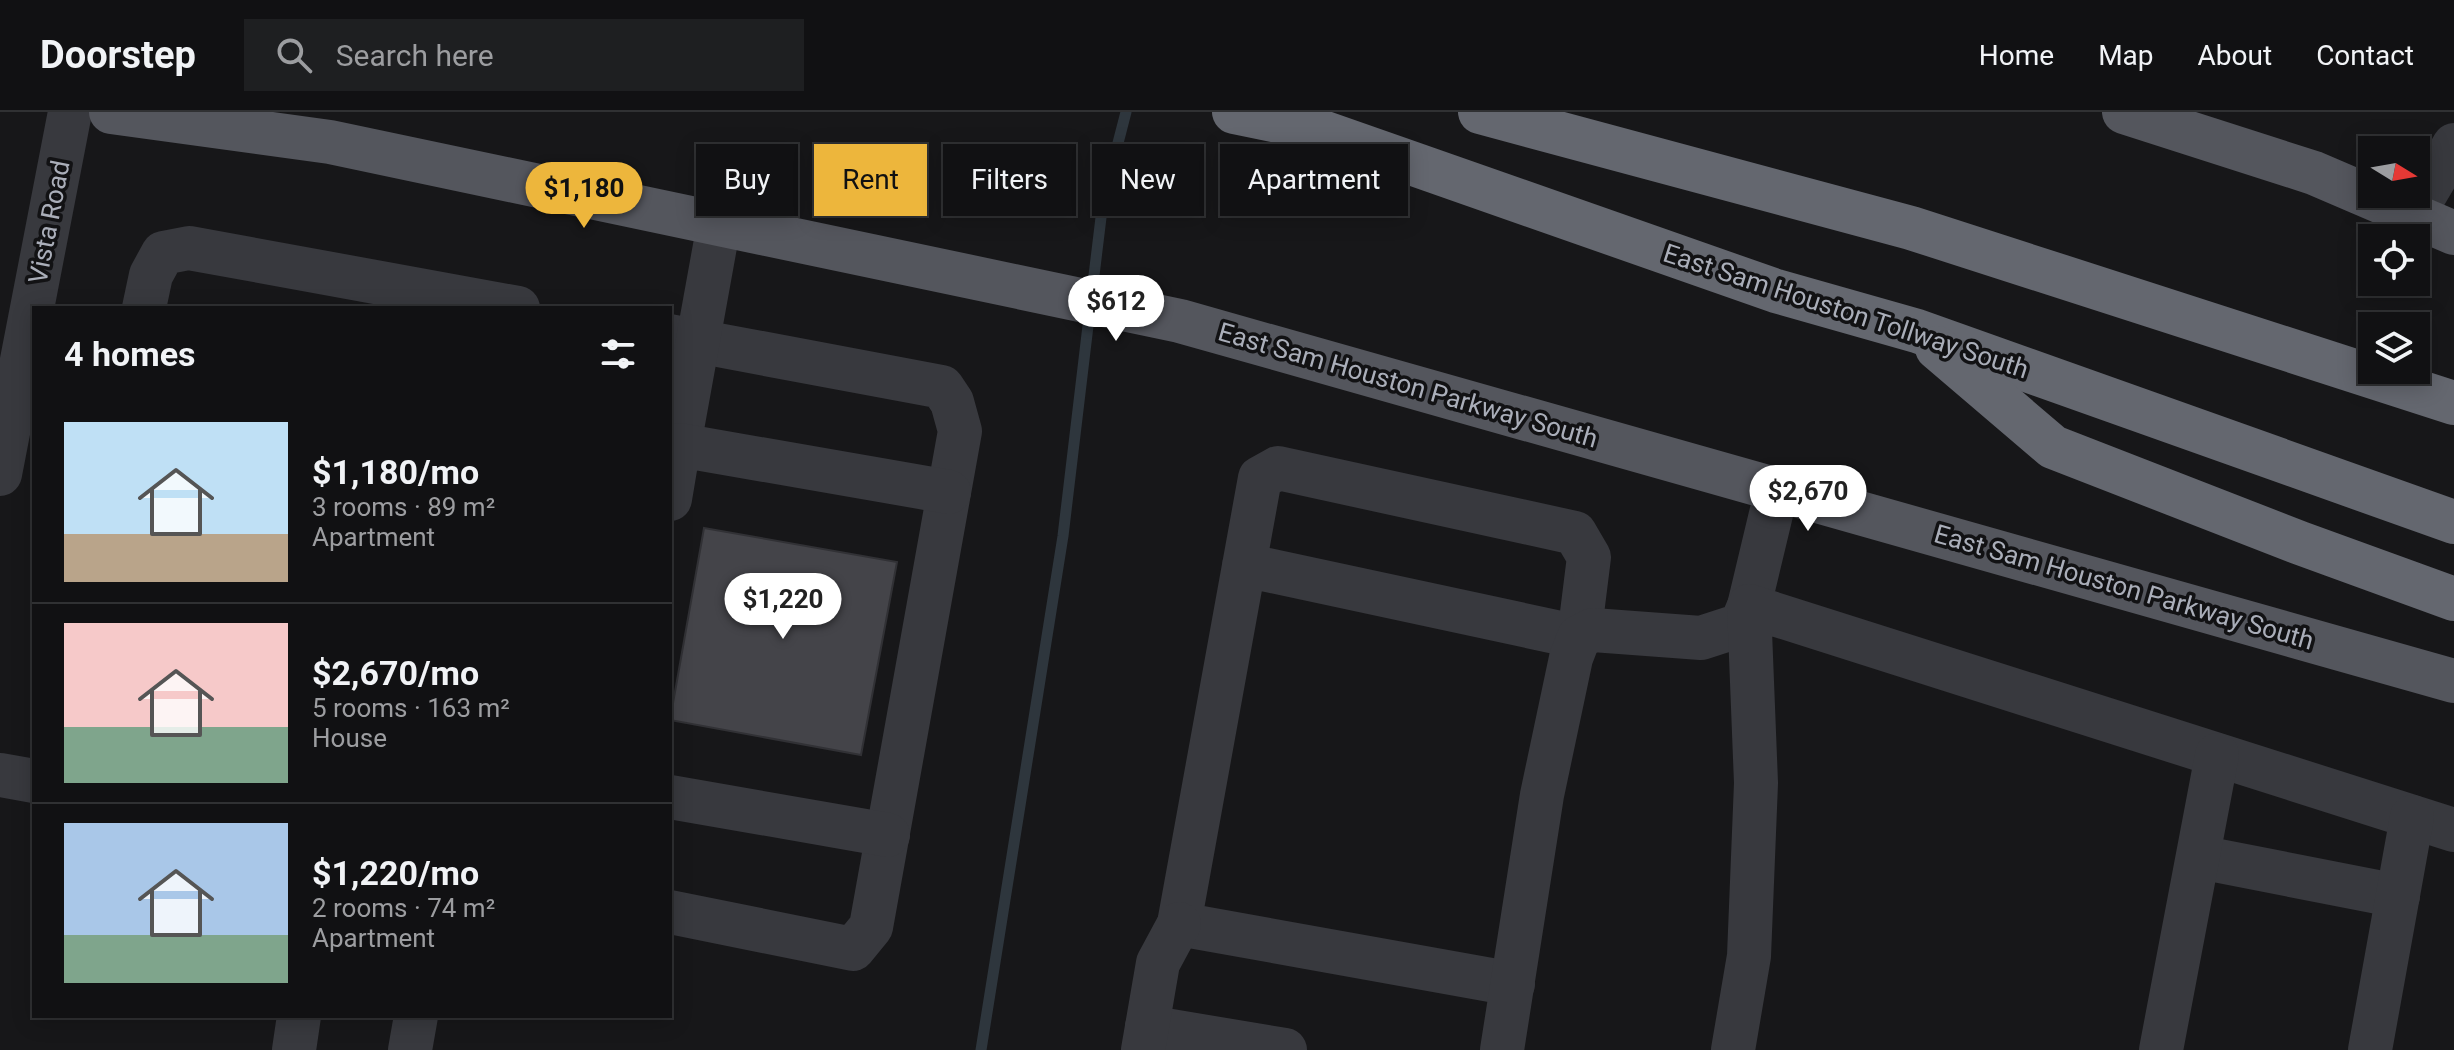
<!DOCTYPE html>
<meta charset="utf-8">
<style>
:root{--surface:#111113;--page:#1e1f21;--text:#f1f3f6;--muted:#9c9da0;--line:#303133;--accent:#edb63c}
body{margin:0;font-family:Roboto,sans-serif;background:var(--page);color:var(--text);height:100vh;display:flex;flex-direction:column;font-size:30px;white-space:nowrap}
*{box-sizing:border-box;margin:0}
p{font-size:26px;color:var(--muted)}
.icon{flex:none;width:44px;height:44px;fill:none;stroke:currentColor;stroke-width:2;stroke-linecap:round;stroke-linejoin:round}
.map{position:relative;flex:1;overflow:hidden}
.panel{position:absolute;left:32px;top:194px;width:640px;height:712px;display:flex;flex-direction:column;background:var(--surface);border-radius:0px;box-shadow:0 4px 20px #0003,0 0 0 2px var(--line)}
.panel>*{flex:none}
.hud{position:absolute;left:696px;top:32px;width:760px;height:72px;display:flex;gap:16px}
.needle{width:52px;rotate:101deg}
.buttons{position:absolute;left:2358px;top:24px;display:grid;gap:16px}
.buttons a{display:grid;place-items:center;width:72px;height:72px;border-radius:0px;background:var(--surface);box-shadow:0 4px 20px #0003,0 0 0 2px var(--line);font-size:40px}
.price{position:absolute;translate:-50% -68px;padding:0 18px;border-radius:28px;background:#fff;color:#222;font-size:26px;line-height:52px;filter:drop-shadow(0 2px 4px #0008)}
.price::after{content:'';position:absolute;left:50%;top:48px;width:24px;height:18px;margin-left:-12px;background:inherit;clip-path:polygon(0 0,100% 0,50% 100%)}
.price.current{background:var(--accent);color:#111}
ul{padding:0;list-style:none}
li{display:flex;align-items:center;gap:24px;height:200px;padding:0 32px}
li+li{border-top:2px solid var(--line)}
li span{display:grid;place-items:center;flex:none;width:224px;height:160px;border-radius:0px;color:#555}
li>.icon{margin-inline-start:auto}
span .icon{width:96px;height:96px;fill:#fffc;stroke-width:1}
li b{font-size:34px}
h2{display:flex;justify-content:space-between;align-items:center;height:96px;padding:0 32px;font-size:34px}
.chip{padding:0 28px;border-radius:0px;background:var(--surface);box-shadow:0 4px 20px #0003,0 0 0 2px var(--line);font-size:28px;line-height:72px}
.chip.current{background:var(--accent);color:#111}
header{display:flex;align-items:center;gap:48px;box-sizing:border-box;height:112px;padding:0 40px;background:var(--surface);border-bottom:2px solid var(--line)}
header strong{font-size:38px}
nav{display:flex;gap:44px;margin-inline-start:auto;font-size:28px}
.search{width:560px;height:72px;background:var(--page);display:flex;align-items:center;gap:20px;box-sizing:border-box;padding:0 28px;border-radius:0px;color:var(--muted);font-size:30px}
.map>svg:first-child{display:block}
.lines{fill:none;stroke-linecap:round;stroke-linejoin:round}
.stream{stroke:#2e363d;stroke-width:11}
.building{fill:#444449;stroke:#313135;stroke-width:2}
.minor{stroke:#38393e;stroke-width:44}
.major{stroke:#54565d;stroke-width:44}
.highway{stroke:#64676f;stroke-width:44}
.labels{text-anchor:middle;dominant-baseline:central;stroke-width:7;stroke-linejoin:round;paint-order:stroke}
.street-label{font-size:26px;fill:#aaaeb9;stroke:#121214}
</style>
<header>
<strong>Doorstep</strong>
<div class="search"><svg class="icon" aria-label="search" viewBox="0 0 24 24"><circle cx="10" cy="10" r="6"/><path d="M15 15l6 6"/></svg>Search here</div>
<nav><a>Home</a><a>Map</a><a>About</a><a>Contact</a></nav>
</header>
<div class="map">
<svg width="2454" height="938" viewBox="0 0 2454 938">
<rect width="100%" height="100%" fill="#171719"/>
<g class="lines">
<g class="stream">
<path d="M 1092,180 L 1103,89 L 1126,0"/>
<path d="M 981,938 L 1063,424 L 1090,197"/>
</g>
</g>
<path class="building" d="M 704,416 L 897,450 L 861,643 L 670,608 Z"/>
<g class="lines">
<g class="minor">
<path d="M 2413,103 L 2454,33"/>
<path d="M 144,196 L 151,163 L 163,141 L 189,136 L 518,196"/>
<path d="M 670,224 L 942,275 L 952,290 L 960,319 L 871,815 L 853,837 L 670,800"/>
<path d="M 670,332 L 679,333 L 719,112"/>
<path d="M 0,362 L 70,0"/>
<path d="M 670,387 L 679,333 L 949,380"/>
<path d="M 1244,453 L 1579,525 L 1589,445 L 1575,421 L 1278,356 L 1260,366 L 1179,812 L 1513,872"/>
<path d="M 0,663 L 34,669"/>
<path d="M 670,685 L 888,723"/>
<path d="M 2199,745 L 2398,784"/>
<path d="M 1147,915 L 1285,938"/>
<path d="M 294,938 L 299,904"/>
<path d="M 410,938 L 416,904"/>
<path d="M 1143,938 L 1158,851 L 1179,812"/>
<path d="M 1502,938 L 1542,683 L 1571,546 L 1579,525 L 1593,518 L 1701,526 L 1741,513 L 1749,494 L 1777,377"/>
<path d="M 1733,938 L 1749,844 L 1756,671 L 1749,494 L 2454,718"/>
<path d="M 2161,938 L 2217,643"/>
<path d="M 2370,938 L 2412,705"/>
</g>
<g class="major">
<path d="M 111,0 L 330,30 L 1180,209 L 2454,569"/>
<path d="M 2124,0 L 2314,61 L 2454,121"/>
</g>
<g class="highway">
<path d="M 1234,0 L 1311,16 L 1776,179 L 1917,219 L 2454,410"/>
<path d="M 1480,0 L 1911,116 L 2454,291"/>
<path d="M 1937,236 L 2053,335 L 2300,431 L 2454,487"/>
</g>
</g>
<g class="labels">
<g class="street-label">
<text transform="translate(49 110) rotate(-79)">Vista Road</text>
<text transform="translate(1846 199) rotate(18)">East Sam Houston Tollway South</text>
<text transform="translate(1408 273) rotate(16)">East Sam Houston Parkway South</text>
<text transform="translate(2124 475) rotate(16)">East Sam Houston Parkway South</text>
</g>
</g>
</svg>
<div class="buttons">
<a><svg class="needle" viewBox="-14 -14 28 28"><path d="M0-13l5 13h-10z" fill="#e53935"/><path d="M0 13l5-13h-10z" fill="#9c9da0"/></svg></a>
<a><svg class="icon" aria-label="locate" viewBox="0 0 24 24"><circle cx="12" cy="12" r="6"/><path d="M12 2v4M12 18v4M2 12h4M18 12h4"/></svg></a>
<a><svg class="icon" aria-label="layers" viewBox="0 0 24 24"><path d="M12 4l9 5-9 5-9-5zM3 14l9 5 9-5"/></svg></a>
</div>
<b class="price current" style="left:584px;top:118px">$1,180</b>
<b class="price" style="left:1116px;top:231px">$612</b>
<b class="price" style="left:1808px;top:421px">$2,670</b>
<b class="price" style="left:783px;top:529px">$1,220</b>
<div class="hud">
<a class="chip">Buy</a>
<a class="chip current">Rent</a>
<a class="chip">Filters</a>
<a class="chip">New</a>
<a class="chip">Apartment</a>
</div>
<section class="panel">
<h2>4 homes<svg class="icon" aria-label="filters" viewBox="0 0 24 24"><path d="M4 7h16M4 17h16"/><circle cx="9" cy="7" r="2"/><circle cx="15" cy="17" r="2"/></svg></h2>
<ul>
<li><span style="background:linear-gradient(#bfe0f5 70%,#b9a48a 0)"><svg class="icon" aria-label="home" viewBox="0 0 24 24"><path d="M3 11l9-7 9 7M6 9v11h12V9"/></svg></span><div><b>$1,180/mo</b><p>3 rooms · 89 m²</p><p>Apartment</p></div></li>
<li><span style="background:linear-gradient(#f6c9c9 65%,#7fa58c 0)"><svg class="icon" aria-label="home" viewBox="0 0 24 24"><path d="M3 11l9-7 9 7M6 9v11h12V9"/></svg></span><div><b>$2,670/mo</b><p>5 rooms · 163 m²</p><p>House</p></div></li>
<li><span style="background:linear-gradient(#a9c7e8 70%,#7fa58c 0)"><svg class="icon" aria-label="home" viewBox="0 0 24 24"><path d="M3 11l9-7 9 7M6 9v11h12V9"/></svg></span><div><b>$1,220/mo</b><p>2 rooms · 74 m²</p><p>Apartment</p></div></li>
</ul>
</section>
</div>
